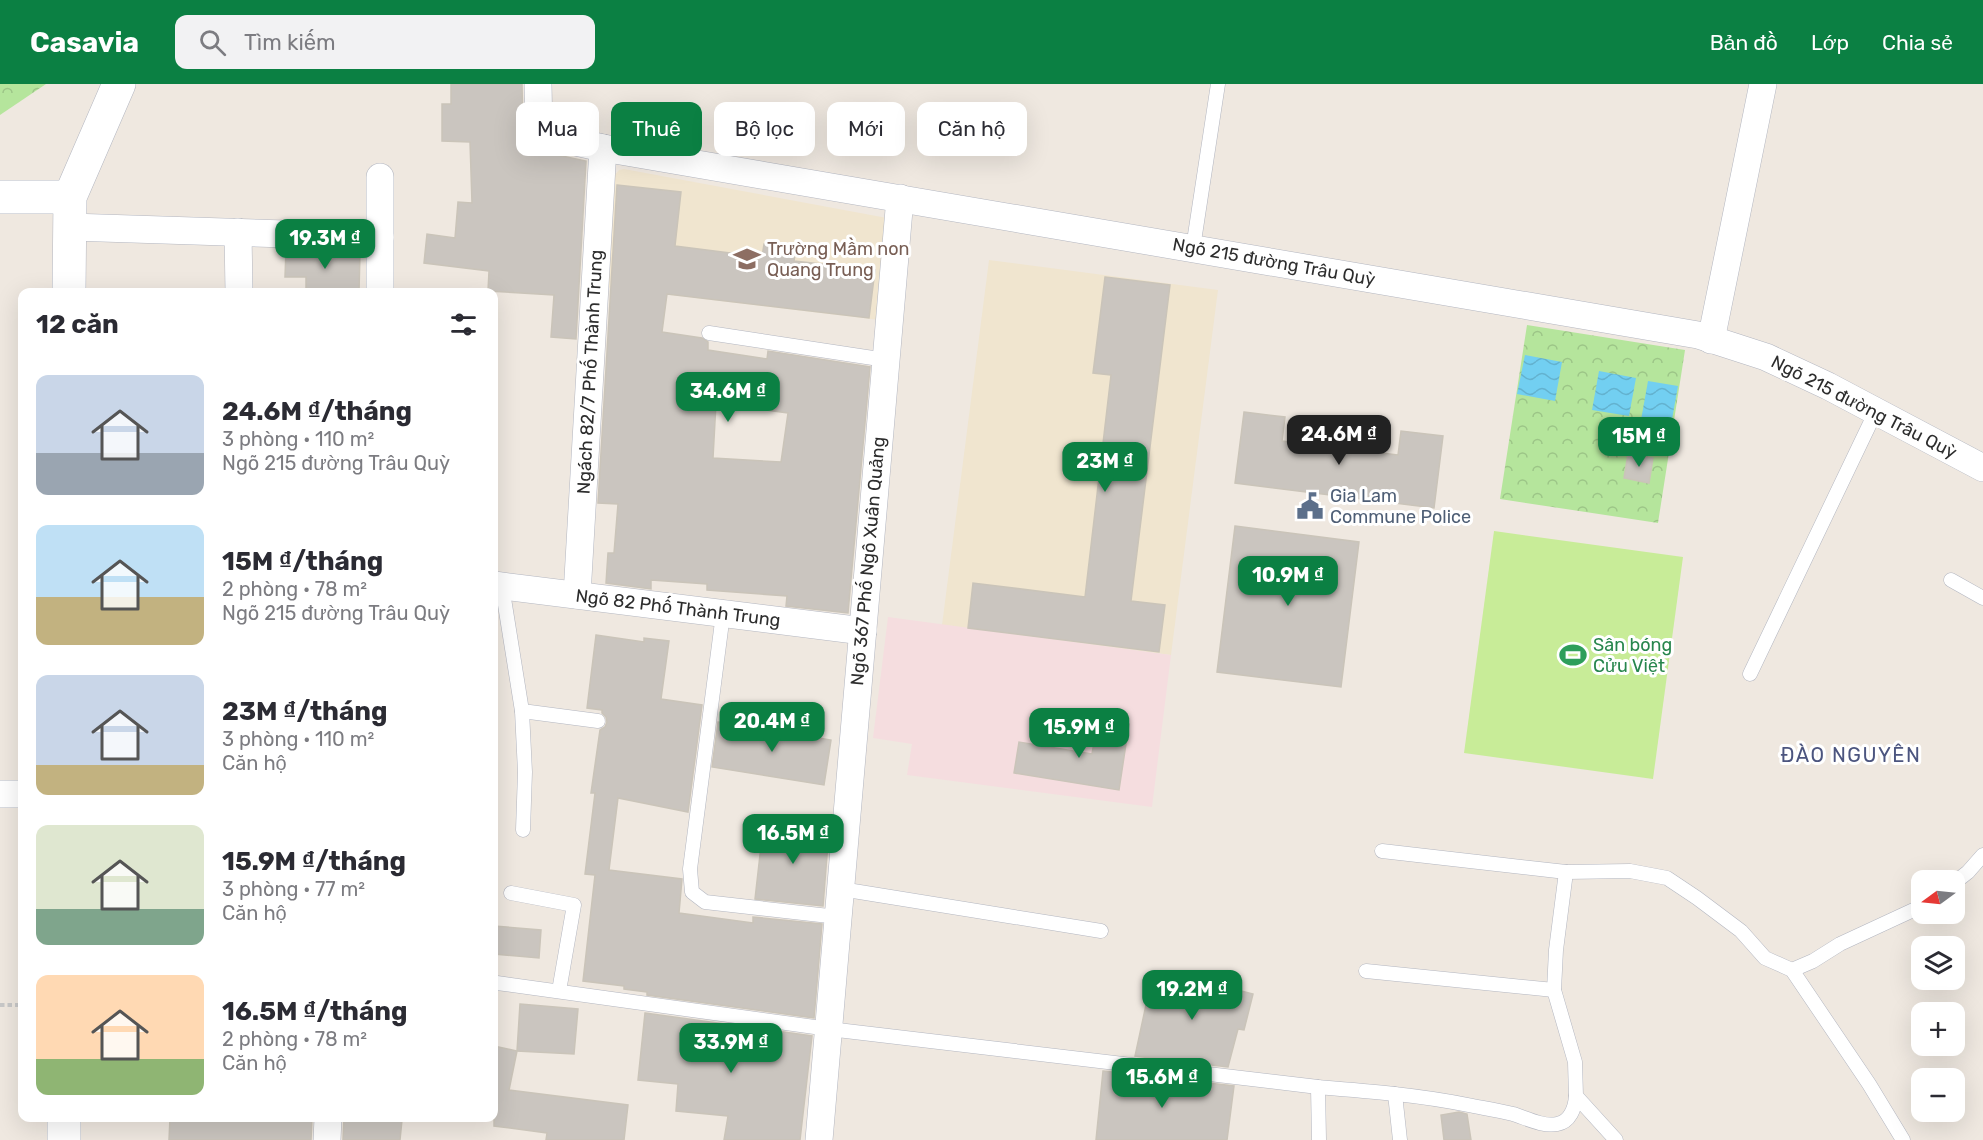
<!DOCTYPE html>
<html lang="vi">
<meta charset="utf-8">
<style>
:root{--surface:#fff;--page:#f2f2f3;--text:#2b2b33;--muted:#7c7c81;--accent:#0b8043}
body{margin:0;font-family:Rubik,sans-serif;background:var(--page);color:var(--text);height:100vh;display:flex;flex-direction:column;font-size:22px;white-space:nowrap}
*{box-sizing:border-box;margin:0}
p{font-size:20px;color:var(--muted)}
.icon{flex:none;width:33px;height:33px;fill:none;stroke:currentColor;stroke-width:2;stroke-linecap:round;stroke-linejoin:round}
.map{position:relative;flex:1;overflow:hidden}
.panel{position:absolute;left:18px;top:204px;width:480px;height:834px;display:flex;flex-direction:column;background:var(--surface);border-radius:12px;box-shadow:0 6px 24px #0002}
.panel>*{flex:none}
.top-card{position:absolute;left:516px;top:18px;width:570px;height:54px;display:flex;gap:12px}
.needle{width:39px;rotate:255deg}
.buttons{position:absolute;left:1911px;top:786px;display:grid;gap:12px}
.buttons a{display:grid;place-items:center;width:54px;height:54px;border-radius:12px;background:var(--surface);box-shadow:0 6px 24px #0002;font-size:30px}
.price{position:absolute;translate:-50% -51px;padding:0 14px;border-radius:12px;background:var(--accent);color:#fff;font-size:20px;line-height:39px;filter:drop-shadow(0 2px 3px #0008)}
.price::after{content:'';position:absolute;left:50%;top:36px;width:18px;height:14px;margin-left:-9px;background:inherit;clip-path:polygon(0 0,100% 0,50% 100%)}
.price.selected{background:#222;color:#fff}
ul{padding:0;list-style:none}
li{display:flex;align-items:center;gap:18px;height:150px;padding:0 18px}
li span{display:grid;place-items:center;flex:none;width:168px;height:120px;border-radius:12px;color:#555}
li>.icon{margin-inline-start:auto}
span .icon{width:72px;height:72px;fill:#fffc;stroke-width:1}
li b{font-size:26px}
h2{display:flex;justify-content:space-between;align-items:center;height:72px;padding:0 18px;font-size:26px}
.pill{padding:0 21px;border-radius:12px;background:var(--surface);box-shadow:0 6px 24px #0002;font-size:21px;line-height:54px}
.pill.selected{background:var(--accent);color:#fff}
header{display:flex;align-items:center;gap:36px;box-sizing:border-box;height:84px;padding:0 30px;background:var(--accent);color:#fff}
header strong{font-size:28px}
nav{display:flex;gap:33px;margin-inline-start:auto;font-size:21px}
.search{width:420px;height:54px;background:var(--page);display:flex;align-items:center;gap:15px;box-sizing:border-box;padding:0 21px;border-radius:12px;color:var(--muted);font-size:22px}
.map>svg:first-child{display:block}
.education{fill:#f0e5cf}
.medical{fill:#f5dddf}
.park{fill:url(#park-crowns)}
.pitch{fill:#c8ec98}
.water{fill:url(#water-waves)}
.building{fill:#cac5bf;stroke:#cac4b9;stroke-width:1.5;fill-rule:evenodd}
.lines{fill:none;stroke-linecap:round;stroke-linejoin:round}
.service-casing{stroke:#b3b6c0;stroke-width:15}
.minor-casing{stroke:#b3b6c0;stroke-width:28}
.tertiary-casing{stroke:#b3b6c0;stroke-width:34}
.secondary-casing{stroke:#b3b6c0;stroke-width:34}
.path{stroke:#c8c8c8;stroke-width:4;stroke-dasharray:4.5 3;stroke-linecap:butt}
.service{stroke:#fff;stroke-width:14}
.minor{stroke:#fff;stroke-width:27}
.tertiary{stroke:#fff;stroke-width:33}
.secondary{stroke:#fff;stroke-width:33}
.labels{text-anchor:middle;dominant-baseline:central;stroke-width:6;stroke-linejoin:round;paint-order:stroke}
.education-label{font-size:18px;fill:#785e54;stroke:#fff;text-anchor:start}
.street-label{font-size:18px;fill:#2d2d2d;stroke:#fff}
.service-label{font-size:18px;fill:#4e5e75;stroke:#fff;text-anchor:start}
.leisure-label{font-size:18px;fill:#27864d;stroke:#fff;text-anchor:start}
.neighbourhood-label{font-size:20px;letter-spacing:1.5px;fill:#4c557f;stroke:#fff}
</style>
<header>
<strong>Casavia</strong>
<div class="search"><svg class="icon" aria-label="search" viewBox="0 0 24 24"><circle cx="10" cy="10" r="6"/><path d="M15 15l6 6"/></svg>Tìm kiếm</div>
<nav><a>Bản đồ</a><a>Lớp</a><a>Chia sẻ</a></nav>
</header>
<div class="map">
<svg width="1983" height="1056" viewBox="0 0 1983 1056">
<defs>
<pattern id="park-crowns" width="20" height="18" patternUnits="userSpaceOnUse" patternTransform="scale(1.5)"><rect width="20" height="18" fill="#b5e59c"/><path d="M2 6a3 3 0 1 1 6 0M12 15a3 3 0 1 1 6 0" fill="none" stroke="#9cc587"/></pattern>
<pattern id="water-waves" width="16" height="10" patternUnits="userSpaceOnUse" patternTransform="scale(1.5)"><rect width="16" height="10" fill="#72cff1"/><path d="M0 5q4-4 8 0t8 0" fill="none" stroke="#63b2cf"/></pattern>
</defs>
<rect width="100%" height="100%" fill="#efe8e0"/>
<g class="education">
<path d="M 624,85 L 887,134 L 880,236 L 604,203 L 613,93 L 619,86 Z"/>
<path d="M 989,176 L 1218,206 L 1171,571 L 942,541 Z"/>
</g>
<path class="medical" d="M 888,533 L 1171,571 L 1152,723 L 907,691 L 912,660 L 873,654 Z"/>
<g class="park">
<path d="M 0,0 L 46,0 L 0,31 Z"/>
<path d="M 1527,241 L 1685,266 L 1658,439 L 1500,415 Z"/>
</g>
<path class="pitch" d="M 1494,447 L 1683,473 L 1653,695 L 1464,669 Z"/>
<g class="water">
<path d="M 1525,271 L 1562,278 L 1555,317 L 1517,310 Z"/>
<path d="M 1599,287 L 1636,294 L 1629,332 L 1592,326 Z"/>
<path d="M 1648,297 L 1678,302 L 1671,341 L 1641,336 Z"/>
</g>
<g class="building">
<path d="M 451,0 L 522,0 L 523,50 L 529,62 L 534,66 L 586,77 L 576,255 L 551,253 L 554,211 L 488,207 L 489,187 L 424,179 L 427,150 L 455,154 L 458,118 L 472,119 L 470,58 L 442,57 L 442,20 L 451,20 Z"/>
<path d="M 617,101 L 681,108 L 675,162 L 762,173 L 764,160 L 796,163 L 794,177 L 875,186 L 869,234 L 667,210 L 662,248 L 702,254 L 708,258 L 708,266 L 767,275 L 768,267 L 870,283 L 848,529 L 786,522 L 787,512 L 707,506 L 707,500 L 651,496 L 651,505 L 606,499 L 608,469 L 614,469 L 618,420 L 598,419 ZM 716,319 L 788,329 L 781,378 L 713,374 Z"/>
<path d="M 286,166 L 360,168 L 359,208 L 306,208 L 306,193 L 285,193 Z"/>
<path d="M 1105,193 L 1170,201 L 1131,517 L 1165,521 L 1159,568 L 968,544 L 973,499 L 1085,513 L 1111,291 L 1093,289 Z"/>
<path d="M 1244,328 L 1285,333 L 1282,357 L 1398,371 L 1401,347 L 1443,352 L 1434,424 L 1235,399 Z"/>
<path d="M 1628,370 L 1653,374 L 1649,399 L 1624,394 Z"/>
<path d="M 1235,442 L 1359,458 L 1341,603 L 1217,588 Z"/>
<path d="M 596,551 L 644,558 L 644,554 L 669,557 L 661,615 L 702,621 L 688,728 L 618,714 L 609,786 L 682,795 L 679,829 L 753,839 L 753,833 L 822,840 L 814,934 L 647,911 L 647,908 L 624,905 L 624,902 L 583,897 L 595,791 L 585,790 L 595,709 L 591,709 L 600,646 L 605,643 L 607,638 L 606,633 L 602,629 L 602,626 L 587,624 Z"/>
<path d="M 1098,635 L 1129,640 L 1119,706 L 1014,689 L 1019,658 L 1092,670 Z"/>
<path d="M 718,638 L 773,647 L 774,641 L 797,645 L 796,650 L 831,656 L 824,701 L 712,683 Z"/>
<path d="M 767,740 L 829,746 L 823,822 L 755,815 L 761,762 L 765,762 Z"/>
<path d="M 494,842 L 541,846 L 539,874 L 494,870 Z"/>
<path d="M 1179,891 L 1253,910 L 1244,946 L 1238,945 L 1228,983 L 1135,972 L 1152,893 L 1177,898 Z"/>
<path d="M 520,920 L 578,925 L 574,970 L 517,967 Z"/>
<path d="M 645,929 L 812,952 L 800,1056 L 724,1056 L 728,1032 L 676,1027 L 678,1000 L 638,996 Z"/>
<path d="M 494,962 L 517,967 L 509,1006 L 628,1021 L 624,1056 L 546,1056 L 547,1049 L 494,1042 Z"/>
<path d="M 1103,987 L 1234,1002 L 1227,1056 L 1096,1056 Z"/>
<path d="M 1459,1028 L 1467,1030 L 1471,1056 L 1444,1056 L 1441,1031 Z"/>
<path d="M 170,1034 L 312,1034 L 311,1056 L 169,1056 Z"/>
<path d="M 344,1034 L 374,1034 L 402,1036 L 400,1056 L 343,1056 Z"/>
</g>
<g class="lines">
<defs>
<g id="service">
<path d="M 1193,164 L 1218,0"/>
<path d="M 709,249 L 886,276"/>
<path d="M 1951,496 L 1983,514"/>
<path d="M 502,502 L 522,627 L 525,688 L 523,746"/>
<path d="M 723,530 L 690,785 L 692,808 L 705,818 L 838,833"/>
<path d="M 1750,590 L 1876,327"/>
<path d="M 522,627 L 598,637"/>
<path d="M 1382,767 L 1566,788 L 1630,787 L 1667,794 L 1697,814 L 1741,847 L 1765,874 L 1792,886 L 1869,1000 L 1903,1056"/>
<path d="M 1566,788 L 1556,866 L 1554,906 L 1575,978 L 1576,1012 L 1616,1056"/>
<path d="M 1954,799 L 1968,788 L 1983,771"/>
<path d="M 841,805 L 1101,847"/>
<path d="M 511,809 L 574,821 L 559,907"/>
<path d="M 1792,886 L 1813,877 L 1840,860 L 1922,822"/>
<path d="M 1366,887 L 1554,906"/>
<path d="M 497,899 L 829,945 L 1318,1003 C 1368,1007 1419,1011 1468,1021 C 1483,1024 1498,1026 1513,1030 C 1526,1034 1543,1043 1557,1040 C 1570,1038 1575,1024 1576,1012"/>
<path d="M 1318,1003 L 1319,1056"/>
<path d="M 1395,1010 L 1400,1056"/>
</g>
<g id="minor">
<path d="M 538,0 L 539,50 L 603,64 L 1698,251 L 1766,273 L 1828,302 L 1983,384"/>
<path d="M 380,93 L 380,208"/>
<path d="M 70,143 L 380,153"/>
<path d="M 238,148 L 239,208"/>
<path d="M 1711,256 L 1763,0"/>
<path d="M 494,501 L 863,547"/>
<path d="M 577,511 L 603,64"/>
<path d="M 0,710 L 22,710"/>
<path d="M 327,1056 L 328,1034"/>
<path d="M 819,1056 L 900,114"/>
</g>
<path id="tertiary" d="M 0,113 L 70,113"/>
<g id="secondary">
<path d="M 69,208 L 70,113 L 119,0"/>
<path d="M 64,1056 L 64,1034"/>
</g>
</defs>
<use href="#service" class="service-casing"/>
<use href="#minor" class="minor-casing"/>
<use href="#tertiary" class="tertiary-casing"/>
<use href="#secondary" class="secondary-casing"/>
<path class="path" d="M 0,921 L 22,921"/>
<use href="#service" class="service"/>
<use href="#minor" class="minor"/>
<use href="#tertiary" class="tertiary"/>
<use href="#secondary" class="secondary"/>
</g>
<defs>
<symbol id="school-bare" viewBox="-9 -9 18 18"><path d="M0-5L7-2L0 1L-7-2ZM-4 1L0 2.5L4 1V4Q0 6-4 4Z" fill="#8d6e63" stroke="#fff" stroke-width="2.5" paint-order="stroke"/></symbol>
<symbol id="civic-bare" viewBox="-9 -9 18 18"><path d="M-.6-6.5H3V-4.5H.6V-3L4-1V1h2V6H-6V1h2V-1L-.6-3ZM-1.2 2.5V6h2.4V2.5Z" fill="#5c6f8a" stroke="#fff" stroke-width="2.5" paint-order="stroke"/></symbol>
<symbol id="stadium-bare" viewBox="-9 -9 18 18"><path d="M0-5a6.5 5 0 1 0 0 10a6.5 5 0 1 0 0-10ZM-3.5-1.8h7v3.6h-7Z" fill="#2e9e5b" stroke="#fff" stroke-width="2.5" paint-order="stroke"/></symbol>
</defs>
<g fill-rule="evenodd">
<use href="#school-bare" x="728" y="156" width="38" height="38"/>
<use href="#civic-bare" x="1291" y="403" width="38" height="38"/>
<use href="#stadium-bare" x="1554" y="552" width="38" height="38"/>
</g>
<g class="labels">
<g class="education-label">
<text x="767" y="165">Trường Mầm non<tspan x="767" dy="21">Quang Trung</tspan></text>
</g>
<g class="street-label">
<text transform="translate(1274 178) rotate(10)">Ngõ 215 đường Trâu Quỳ</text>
<text transform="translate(590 288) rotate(-87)">Ngách 82/7 Phố Thành Trung</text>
<text transform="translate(1864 323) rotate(27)">Ngõ 215 đường Trâu Quỳ</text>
<text transform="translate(868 477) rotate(-85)">Ngõ 367 Phố Ngô Xuân Quảng</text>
<text transform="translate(678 524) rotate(7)">Ngõ 82 Phố Thành Trung</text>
</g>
<g class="service-label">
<text x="1330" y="412">Gia Lam<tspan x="1330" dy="21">Commune Police</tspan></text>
</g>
<g class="leisure-label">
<text x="1593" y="561">Sân bóng<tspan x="1593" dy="21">Cửu Việt</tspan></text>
</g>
<g class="neighbourhood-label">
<text x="1851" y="671">ĐÀO NGUYÊN</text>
</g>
</g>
</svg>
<div class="buttons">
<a><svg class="needle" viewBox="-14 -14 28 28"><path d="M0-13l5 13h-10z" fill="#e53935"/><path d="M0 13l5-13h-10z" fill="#7c7c81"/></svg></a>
<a><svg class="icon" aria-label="layers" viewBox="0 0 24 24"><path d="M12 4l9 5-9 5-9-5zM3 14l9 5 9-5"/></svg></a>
<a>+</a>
<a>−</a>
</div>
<b class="price" style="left:325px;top:186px">19.3M ₫</b>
<b class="price" style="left:728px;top:339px">34.6M ₫</b>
<b class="price selected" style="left:1339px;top:382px">24.6M ₫</b>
<b class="price" style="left:1639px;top:384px">15M ₫</b>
<b class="price" style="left:1105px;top:409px">23M ₫</b>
<b class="price" style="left:1288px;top:523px">10.9M ₫</b>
<b class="price" style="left:772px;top:669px">20.4M ₫</b>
<b class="price" style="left:1079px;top:675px">15.9M ₫</b>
<b class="price" style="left:793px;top:781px">16.5M ₫</b>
<b class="price" style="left:1192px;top:937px">19.2M ₫</b>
<b class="price" style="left:731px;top:990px">33.9M ₫</b>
<b class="price" style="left:1162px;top:1025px">15.6M ₫</b>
<div class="top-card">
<a class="pill">Mua</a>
<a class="pill selected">Thuê</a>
<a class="pill">Bộ lọc</a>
<a class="pill">Mới</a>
<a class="pill">Căn hộ</a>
</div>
<section class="panel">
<h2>12 căn<svg class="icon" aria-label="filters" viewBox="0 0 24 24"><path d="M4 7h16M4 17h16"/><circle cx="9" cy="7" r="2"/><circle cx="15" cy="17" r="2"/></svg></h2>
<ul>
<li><span style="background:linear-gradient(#c9d6e8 65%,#9aa5b1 0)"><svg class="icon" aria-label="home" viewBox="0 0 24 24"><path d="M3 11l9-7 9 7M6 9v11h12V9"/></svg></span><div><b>24.6M ₫/tháng</b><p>3 phòng · 110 m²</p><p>Ngõ 215 đường Trâu Quỳ</p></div></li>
<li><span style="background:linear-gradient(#bfe0f5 60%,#c2b280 0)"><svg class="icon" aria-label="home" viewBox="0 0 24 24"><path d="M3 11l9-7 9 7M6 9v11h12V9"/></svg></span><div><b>15M ₫/tháng</b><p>2 phòng · 78 m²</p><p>Ngõ 215 đường Trâu Quỳ</p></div></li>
<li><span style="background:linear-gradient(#c9d6e8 75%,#c2b280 0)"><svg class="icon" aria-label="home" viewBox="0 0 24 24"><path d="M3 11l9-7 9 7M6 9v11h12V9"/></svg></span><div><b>23M ₫/tháng</b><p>3 phòng · 110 m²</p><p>Căn hộ</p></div></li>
<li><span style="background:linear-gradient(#dfe7d0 70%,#7fa58c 0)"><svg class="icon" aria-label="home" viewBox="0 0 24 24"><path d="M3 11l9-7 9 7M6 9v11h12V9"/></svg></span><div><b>15.9M ₫/tháng</b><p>3 phòng · 77 m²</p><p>Căn hộ</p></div></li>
<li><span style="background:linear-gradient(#ffd9b3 70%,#8fb573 0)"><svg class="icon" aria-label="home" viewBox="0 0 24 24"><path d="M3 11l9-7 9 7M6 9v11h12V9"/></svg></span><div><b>16.5M ₫/tháng</b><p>2 phòng · 78 m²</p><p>Căn hộ</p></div></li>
</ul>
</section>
</div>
